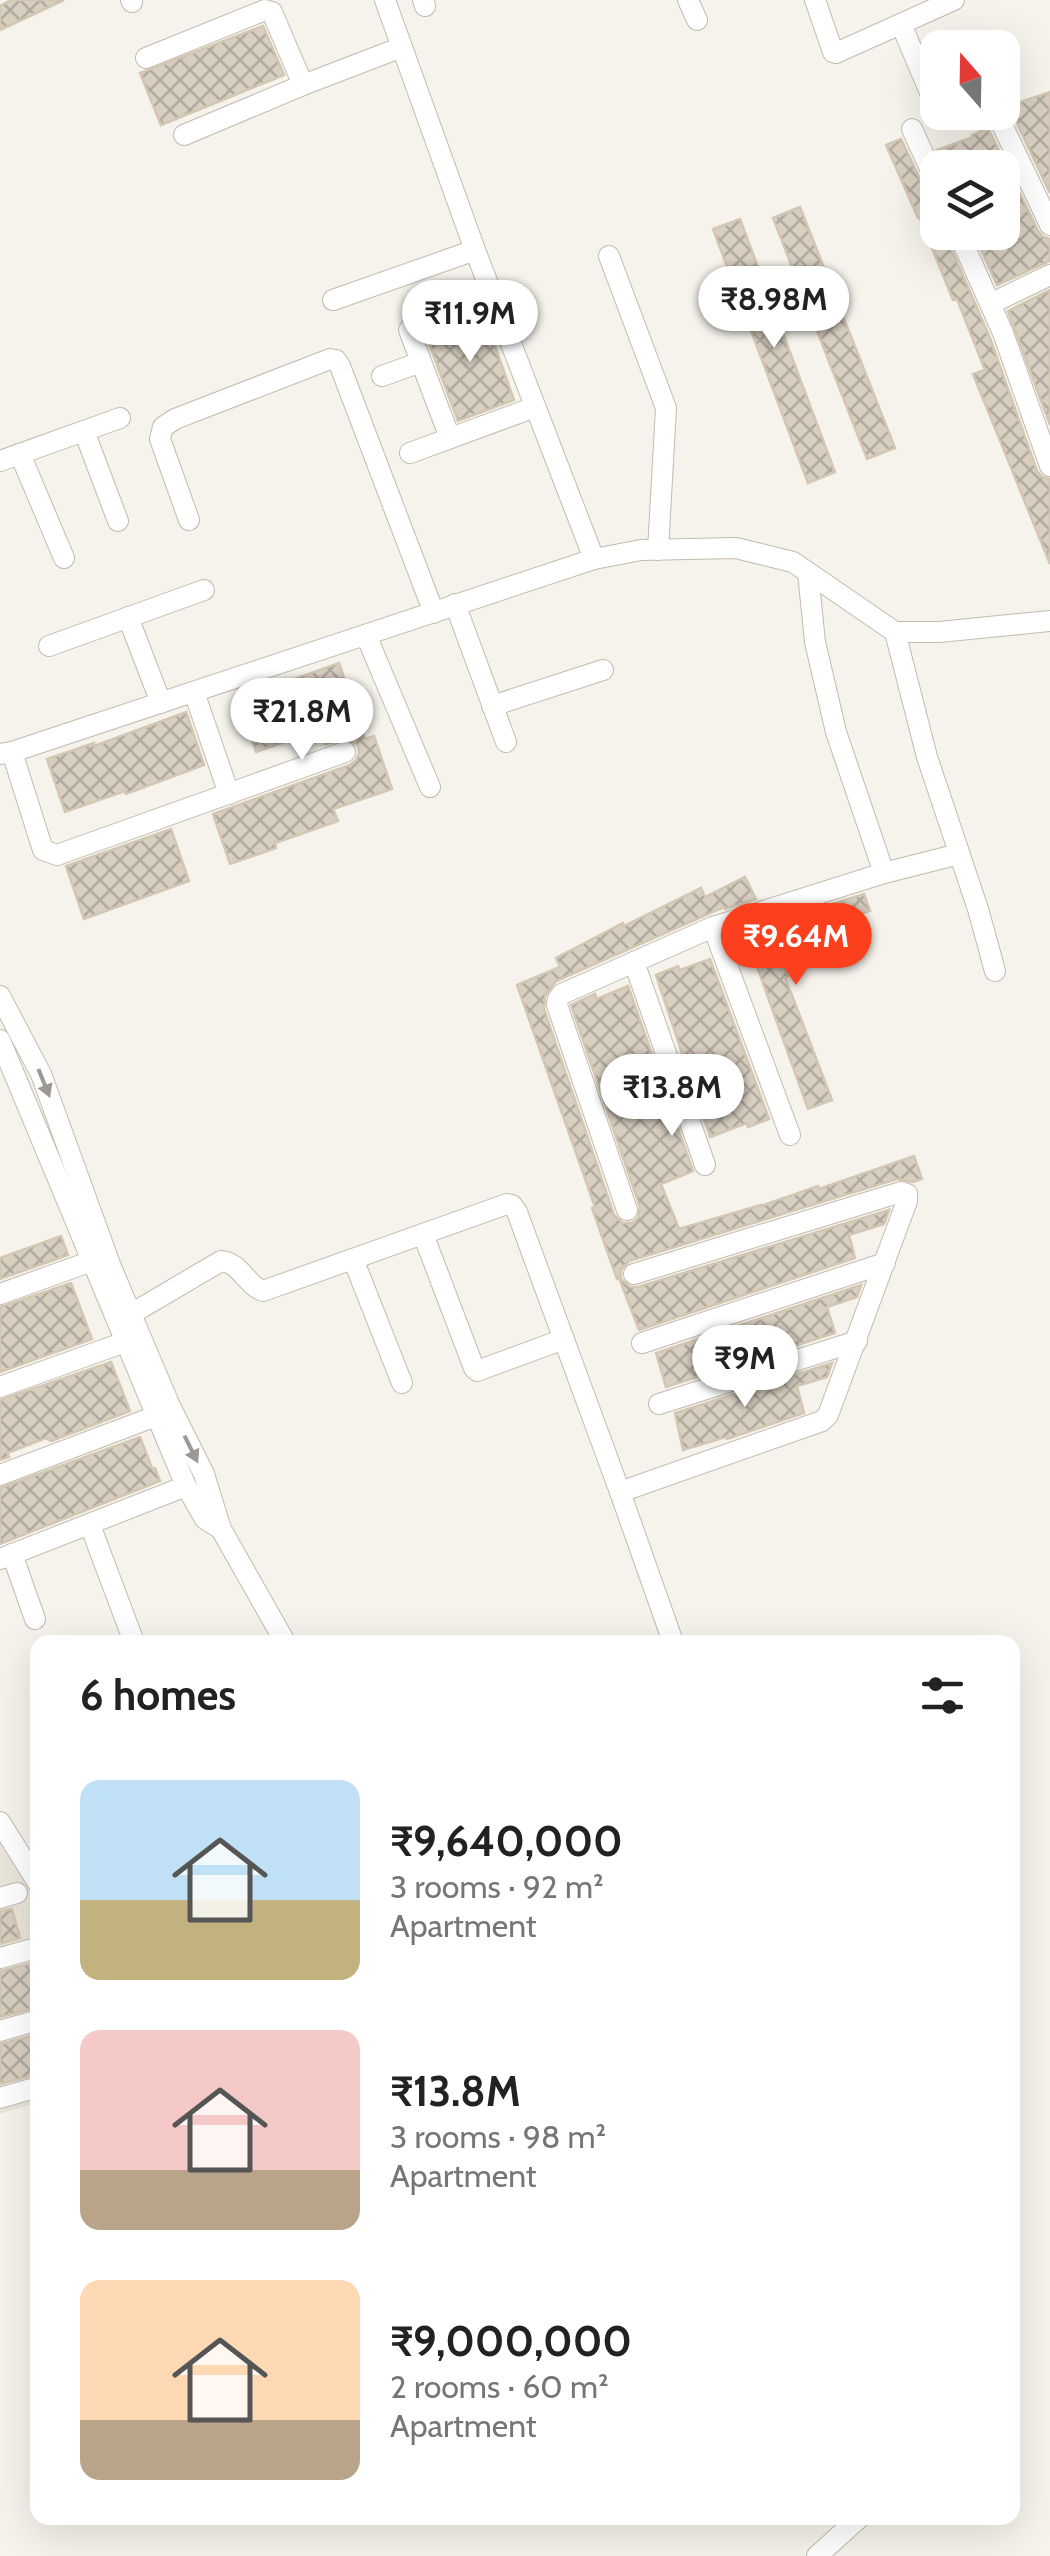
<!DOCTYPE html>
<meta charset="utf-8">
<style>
:root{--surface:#fff;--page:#f2f2f2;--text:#222;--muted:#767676;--accent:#fc3f1d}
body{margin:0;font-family:Cabin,sans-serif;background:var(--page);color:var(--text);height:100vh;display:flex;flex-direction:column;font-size:38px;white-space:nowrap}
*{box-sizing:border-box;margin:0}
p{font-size:32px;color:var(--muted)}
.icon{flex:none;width:55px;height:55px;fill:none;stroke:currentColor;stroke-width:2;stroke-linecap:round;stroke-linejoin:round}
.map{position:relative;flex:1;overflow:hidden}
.details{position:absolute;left:30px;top:1635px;width:990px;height:890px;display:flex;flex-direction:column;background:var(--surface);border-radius:20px;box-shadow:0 10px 40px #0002}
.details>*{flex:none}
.needle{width:65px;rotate:340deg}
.buttons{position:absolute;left:920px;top:30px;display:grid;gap:20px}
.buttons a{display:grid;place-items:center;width:100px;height:100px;border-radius:20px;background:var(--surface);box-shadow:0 10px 40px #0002;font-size:50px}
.price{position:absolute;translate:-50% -85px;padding:0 22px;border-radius:35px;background:#fff;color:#222;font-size:32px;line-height:65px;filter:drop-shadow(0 2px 5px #0008)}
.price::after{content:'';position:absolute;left:50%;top:60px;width:30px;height:22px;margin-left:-15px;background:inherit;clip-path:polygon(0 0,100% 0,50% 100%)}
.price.current{background:var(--accent);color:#fff}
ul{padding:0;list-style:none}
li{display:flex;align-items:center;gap:30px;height:250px;padding:0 50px}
li span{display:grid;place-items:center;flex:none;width:280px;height:200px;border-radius:20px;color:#555}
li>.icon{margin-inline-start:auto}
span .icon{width:120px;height:120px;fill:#fffc;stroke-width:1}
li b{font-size:42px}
h2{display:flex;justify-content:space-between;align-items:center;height:120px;padding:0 50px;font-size:42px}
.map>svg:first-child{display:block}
.residential{fill:#eae5da}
.building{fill:url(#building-cross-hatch);stroke:#d3c7b4;stroke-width:2.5}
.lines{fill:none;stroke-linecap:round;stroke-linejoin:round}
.minor-casing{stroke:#c2bbae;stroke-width:22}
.minor{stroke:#fff;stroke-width:20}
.oneway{fill:#9c9892}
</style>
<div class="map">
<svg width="1050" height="2556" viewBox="0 0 1050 2556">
<defs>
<pattern id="building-cross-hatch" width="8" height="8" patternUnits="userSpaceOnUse" patternTransform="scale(2.5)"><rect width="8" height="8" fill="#d8cfc1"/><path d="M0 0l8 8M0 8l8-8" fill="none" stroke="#b1aa9e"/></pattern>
</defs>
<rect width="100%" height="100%" fill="#f6f3ec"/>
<path class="residential" d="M 0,1836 L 38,1883 L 37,2103 L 0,2114 Z"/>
<g class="building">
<path d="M 11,0 L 64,0 L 0,30 L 0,6 Z"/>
<path d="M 263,26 L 284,75 L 161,125 L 140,73 Z"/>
<path d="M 1050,92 L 1050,193 L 1014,117 L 1017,116 L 1012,105 Z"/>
<path d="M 988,128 L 1038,231 L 1043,237 L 1050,239 L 1050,261 L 997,285 L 973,232 L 1013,232 L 1002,208 L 1002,168 L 945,168 L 937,150 L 973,137 L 972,135 Z"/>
<path d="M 901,139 L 926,192 L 931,198 L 938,200 L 938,232 L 944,232 L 990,338 L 1037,471 L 1042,477 L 1050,479 L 1050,564 L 973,374 L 985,370 L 957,299 L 953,300 L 920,218 L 918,218 L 886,145 Z"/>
<path d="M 800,207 L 895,448 L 867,459 L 773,218 Z"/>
<path d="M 740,219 L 835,472 L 808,483 L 713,229 Z"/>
<path d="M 1050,290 L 1050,425 L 1008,311 Z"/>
<path d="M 482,309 L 514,400 L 458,421 L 425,333 Z"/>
<path d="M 339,663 L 365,739 L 374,736 L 392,789 L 333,809 L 338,821 L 275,843 L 276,848 L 230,864 L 213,814 L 350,765 L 356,760 L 359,753 L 358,746 L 348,739 L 325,744 L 320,730 L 256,752 L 238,699 Z"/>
<path d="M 186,712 L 204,765 L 126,794 L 125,791 L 65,812 L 47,759 L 94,743 L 94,746 Z"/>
<path d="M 171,829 L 189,881 L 84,919 L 66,866 Z"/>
<path d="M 745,877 L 756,899 L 725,909 L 724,907 L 556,981 L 545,996 L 544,1009 L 614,1215 L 623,1223 L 632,1223 L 638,1218 L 640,1207 L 571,1005 L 595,994 L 597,999 L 628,986 L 693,1171 L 661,1184 L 679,1229 L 761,1205 L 761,1206 L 818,1186 L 819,1189 L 914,1156 L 922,1179 L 913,1182 L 897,1179 L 629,1261 L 621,1270 L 621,1279 L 630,1287 L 638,1287 L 889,1210 L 884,1224 L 849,1235 L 855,1258 L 639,1330 L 619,1278 L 617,1279 L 592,1208 L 595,1207 L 517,985 L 560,967 L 556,958 L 623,923 L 624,926 L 701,888 L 705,897 Z"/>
<path d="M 864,894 L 870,911 L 773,941 L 788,976 L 785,977 L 832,1100 L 808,1109 L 750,947 L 747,948 L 742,932 Z"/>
<path d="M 710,959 L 769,1119 L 748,1127 L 747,1123 L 710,1137 L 656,975 L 678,966 L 680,970 Z"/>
<path d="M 61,1236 L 68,1255 L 0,1279 L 0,1258 Z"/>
<path d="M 71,1283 L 92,1339 L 0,1372 L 0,1307 Z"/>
<path d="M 861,1285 L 857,1297 L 827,1307 L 835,1333 L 666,1387 L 656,1353 Z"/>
<path d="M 111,1362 L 130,1411 L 51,1441 L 46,1438 L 7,1453 L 9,1457 L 0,1460 L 0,1400 Z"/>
<path d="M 832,1363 L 827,1377 L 797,1386 L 804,1413 L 727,1439 L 726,1437 L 683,1450 L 675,1413 Z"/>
<path d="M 140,1437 L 152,1468 L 155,1468 L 160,1481 L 0,1544 L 0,1488 Z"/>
<path d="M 12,1909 L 20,1938 L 0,1944 L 0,1911 Z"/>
<path d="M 29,1964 L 38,1994 L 38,2007 L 0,2017 L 0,1971 Z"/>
<path d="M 38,2034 L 38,2074 L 0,2084 L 0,2044 Z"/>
</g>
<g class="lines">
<defs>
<g id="minor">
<path d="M 131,0 L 132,2"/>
<path d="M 385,0 L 475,250 L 594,559"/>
<path d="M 423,0 L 425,6"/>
<path d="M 688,0 L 697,20"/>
<path d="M 815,0 L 833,52 L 836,53 L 954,0"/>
<path d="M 901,24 L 937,109"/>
<path d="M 146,58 L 265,10 L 272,12 L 303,85 L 402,47"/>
<path d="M 996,112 L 1050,225"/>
<path d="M 912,129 L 938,186"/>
<path d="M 184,135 L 303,85"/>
<path d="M 958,232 L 1003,333 L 1050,466"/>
<path d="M 609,256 L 666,408 L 658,550"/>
<path d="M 333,300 L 475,250"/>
<path d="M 990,304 L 1050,275"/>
<path d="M 409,330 L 450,438"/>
<path d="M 382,376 L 421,362"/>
<path d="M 84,431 L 118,521"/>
<path d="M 410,453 L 535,407"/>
<path d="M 20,454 L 64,558"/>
<path d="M 0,461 L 120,418"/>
<path d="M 189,520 L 160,439 L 163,427 L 175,419 L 330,359 L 336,360 L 340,366 L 434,613"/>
<path d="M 808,573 L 815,642 L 836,732 L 884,873"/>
<path d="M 455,604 L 506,742"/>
<path d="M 128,617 L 161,703"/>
<path d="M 895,632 L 927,757 L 978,909 L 995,971"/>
<path d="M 366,635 L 430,787"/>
<path d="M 49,646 L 204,590"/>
<path d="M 194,692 L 229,794"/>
<path d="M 492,706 L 603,670"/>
<path d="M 12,752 L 43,850 L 57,855 L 345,752"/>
<path d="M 0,754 L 12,752 L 594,559 L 641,550 L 736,548 L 793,562 L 895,632 L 939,632 L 1050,621"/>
<path d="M 713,927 L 790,1135"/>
<path d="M 634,962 L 705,1165"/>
<path d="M 0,996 L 41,1074 L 111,1267 L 170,1406 L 204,1474 L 221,1529 L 285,1642"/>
<path d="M 0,1040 L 186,1486 L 205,1519 L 221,1529"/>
<path d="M 627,1210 L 557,1005 L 558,999 L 562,994 L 713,927 L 884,873 L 959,854"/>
<path d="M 423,1234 L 474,1368 L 477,1371 L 564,1339"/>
<path d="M 353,1259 L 402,1383"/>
<path d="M 634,1274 L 901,1192 L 907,1194 L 907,1201 L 828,1415 L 822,1421 L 620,1492 L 673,1642"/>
<path d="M 0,1294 L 92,1261"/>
<path d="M 131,1314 L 221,1261 C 240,1262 246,1285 263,1291 L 507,1204 L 512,1205 L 517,1212 L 620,1492"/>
<path d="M 642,1343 L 885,1263"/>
<path d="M 0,1387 L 125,1342"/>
<path d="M 659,1404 L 857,1341"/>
<path d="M 0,1475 L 156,1416"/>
<path d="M 90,1525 L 134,1642"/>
<path d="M 12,1554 L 35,1619"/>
<path d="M 0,1559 L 186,1486"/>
<path d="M 0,1822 L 38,1883"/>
<path d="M 0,1898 L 17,1893"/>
<path d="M 0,1958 L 29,1950"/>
<path d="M 0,2031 L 38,2020"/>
<path d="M 0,2098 L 38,2087"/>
<path d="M 817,2556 L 859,2518"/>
</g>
</defs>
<use href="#minor" class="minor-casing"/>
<use href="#minor" class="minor"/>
</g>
<defs><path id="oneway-solid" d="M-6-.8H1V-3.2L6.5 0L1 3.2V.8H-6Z" transform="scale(2.5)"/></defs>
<g class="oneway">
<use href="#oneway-solid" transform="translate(44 1083) rotate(68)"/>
<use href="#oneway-solid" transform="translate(191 1449) rotate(64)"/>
</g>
</svg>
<div class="buttons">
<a><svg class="needle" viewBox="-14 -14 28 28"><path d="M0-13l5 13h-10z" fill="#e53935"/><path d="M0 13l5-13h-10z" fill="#767676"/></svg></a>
<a><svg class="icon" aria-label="layers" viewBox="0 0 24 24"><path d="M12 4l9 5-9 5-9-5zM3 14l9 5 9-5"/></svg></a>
</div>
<b class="price" style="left:774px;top:351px">₹8.98M</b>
<b class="price" style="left:470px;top:365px">₹11.9M</b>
<b class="price" style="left:302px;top:763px">₹21.8M</b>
<b class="price current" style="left:796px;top:988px">₹9.64M</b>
<b class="price" style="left:672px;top:1139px">₹13.8M</b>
<b class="price" style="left:745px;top:1410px">₹9M</b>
<section class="details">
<h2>6 homes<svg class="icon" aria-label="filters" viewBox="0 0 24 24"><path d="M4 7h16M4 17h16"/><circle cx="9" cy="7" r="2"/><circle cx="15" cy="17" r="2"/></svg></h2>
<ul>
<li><span style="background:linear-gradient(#bfe0f5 60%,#c2b280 0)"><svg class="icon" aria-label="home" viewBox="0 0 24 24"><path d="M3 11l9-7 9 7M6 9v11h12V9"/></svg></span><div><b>₹9,640,000</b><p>3 rooms · 92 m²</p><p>Apartment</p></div></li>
<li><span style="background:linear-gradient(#f6c9c9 70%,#b9a48a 0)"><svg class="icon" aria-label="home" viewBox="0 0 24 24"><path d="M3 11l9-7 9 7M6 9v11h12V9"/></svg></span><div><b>₹13.8M</b><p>3 rooms · 98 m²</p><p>Apartment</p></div></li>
<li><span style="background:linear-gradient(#ffd9b3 70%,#b9a48a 0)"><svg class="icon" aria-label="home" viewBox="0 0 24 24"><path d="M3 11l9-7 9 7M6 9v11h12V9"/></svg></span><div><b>₹9,000,000</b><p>2 rooms · 60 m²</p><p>Apartment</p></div></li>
</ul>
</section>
</div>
